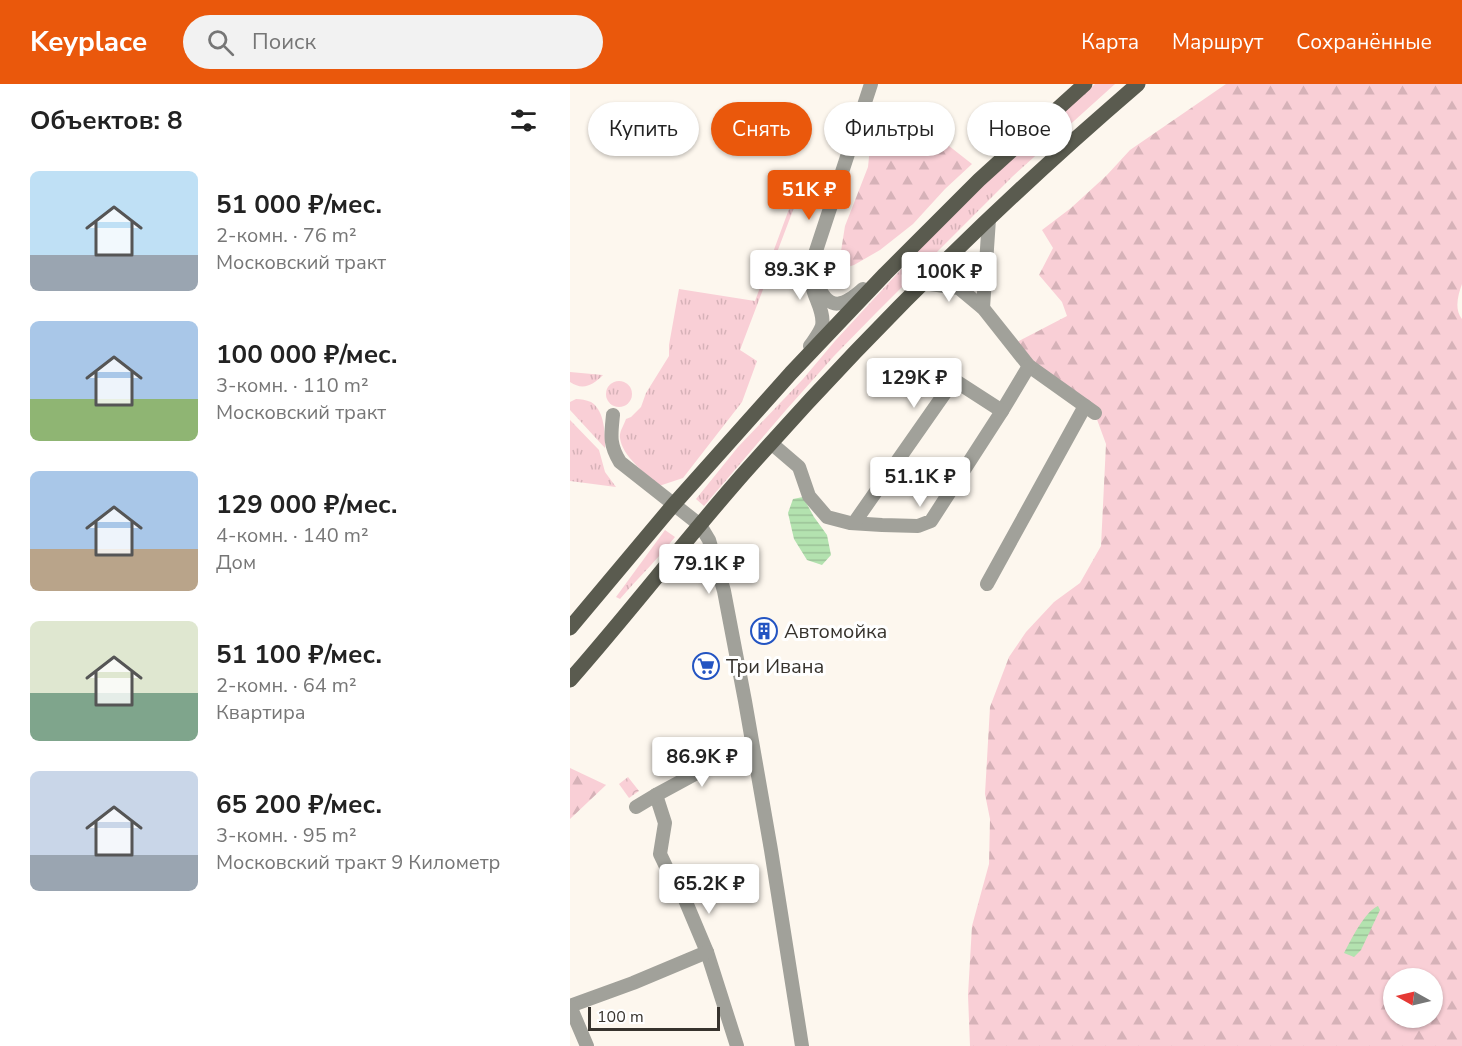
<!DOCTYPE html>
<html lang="ru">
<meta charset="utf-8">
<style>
:root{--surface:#fff;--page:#f2f2f2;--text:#222;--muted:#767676;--accent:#ea580c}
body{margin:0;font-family:"Nunito Sans",sans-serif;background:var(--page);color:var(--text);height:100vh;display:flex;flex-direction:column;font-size:22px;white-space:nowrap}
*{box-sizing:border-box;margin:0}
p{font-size:20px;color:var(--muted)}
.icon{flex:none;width:33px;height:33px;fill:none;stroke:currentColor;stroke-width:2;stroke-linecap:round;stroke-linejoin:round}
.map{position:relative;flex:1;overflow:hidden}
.drawer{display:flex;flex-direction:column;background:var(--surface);width:570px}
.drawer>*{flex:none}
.banner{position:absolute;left:18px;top:18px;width:570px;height:54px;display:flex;gap:12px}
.needle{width:39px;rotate:278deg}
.fabs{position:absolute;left:813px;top:884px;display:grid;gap:12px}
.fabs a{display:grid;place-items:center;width:60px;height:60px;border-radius:50%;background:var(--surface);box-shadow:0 2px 4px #0004;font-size:30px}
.scale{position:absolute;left:18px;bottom:15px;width:132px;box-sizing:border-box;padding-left:6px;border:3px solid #37332d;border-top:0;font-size:16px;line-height:21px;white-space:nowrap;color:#37332d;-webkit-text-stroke:4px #fff;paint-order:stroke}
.price{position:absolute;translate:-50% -51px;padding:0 14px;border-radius:6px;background:#fff;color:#222;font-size:20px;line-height:39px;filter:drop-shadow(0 2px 3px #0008)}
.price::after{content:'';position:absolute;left:50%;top:36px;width:18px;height:14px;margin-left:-9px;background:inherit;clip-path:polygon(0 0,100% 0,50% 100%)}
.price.selected{background:var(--accent);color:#fff}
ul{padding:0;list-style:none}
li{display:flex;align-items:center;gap:18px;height:150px;padding:0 30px}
li span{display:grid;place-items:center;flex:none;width:168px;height:120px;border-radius:9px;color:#555}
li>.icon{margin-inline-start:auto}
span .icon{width:72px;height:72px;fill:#fffc;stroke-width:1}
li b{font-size:26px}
h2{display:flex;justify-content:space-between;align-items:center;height:72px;padding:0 30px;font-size:26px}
.pill{padding:0 21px;border-radius:27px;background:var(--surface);box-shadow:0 2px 4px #0004;font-size:21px;line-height:54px}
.pill.selected{background:var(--accent);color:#fff}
header{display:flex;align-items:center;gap:36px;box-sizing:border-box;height:84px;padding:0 30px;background:var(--accent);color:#fff}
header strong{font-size:28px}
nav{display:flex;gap:33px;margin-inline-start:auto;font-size:21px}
.search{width:420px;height:54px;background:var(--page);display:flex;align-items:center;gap:15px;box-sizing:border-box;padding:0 21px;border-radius:33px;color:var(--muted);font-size:22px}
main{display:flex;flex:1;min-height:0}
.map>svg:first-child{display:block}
.grass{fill:url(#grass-tufts)}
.forest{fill:url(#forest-firs);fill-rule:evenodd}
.park{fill:url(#park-crowns)}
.water{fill:url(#water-rules)}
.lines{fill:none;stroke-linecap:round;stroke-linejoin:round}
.minor{stroke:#a1a19a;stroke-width:14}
.major{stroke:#5a5b4f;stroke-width:15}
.labels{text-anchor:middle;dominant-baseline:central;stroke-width:6;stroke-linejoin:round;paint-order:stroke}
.poi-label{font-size:20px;fill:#37332d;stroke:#fff;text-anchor:start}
</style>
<header>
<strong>Keyplace</strong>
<div class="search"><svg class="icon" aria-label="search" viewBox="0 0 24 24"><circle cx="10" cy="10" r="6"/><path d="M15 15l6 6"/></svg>Поиск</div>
<nav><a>Карта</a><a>Маршрут</a><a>Сохранённые</a></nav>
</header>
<main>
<section class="drawer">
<h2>Объектов: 8<svg class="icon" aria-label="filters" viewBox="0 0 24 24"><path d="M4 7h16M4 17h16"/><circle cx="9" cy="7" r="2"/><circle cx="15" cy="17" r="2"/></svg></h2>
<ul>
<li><span style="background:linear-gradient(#bfe0f5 70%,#9aa5b1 0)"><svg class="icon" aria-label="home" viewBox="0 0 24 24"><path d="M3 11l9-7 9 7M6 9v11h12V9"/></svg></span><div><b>51 000 ₽/мес.</b><p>2-комн. · 76 m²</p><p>Московский тракт</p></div></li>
<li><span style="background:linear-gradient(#a9c7e8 65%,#8fb573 0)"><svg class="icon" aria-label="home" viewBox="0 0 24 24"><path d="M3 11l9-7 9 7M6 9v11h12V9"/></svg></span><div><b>100 000 ₽/мес.</b><p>3-комн. · 110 m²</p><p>Московский тракт</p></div></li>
<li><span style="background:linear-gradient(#a9c7e8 65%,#b9a48a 0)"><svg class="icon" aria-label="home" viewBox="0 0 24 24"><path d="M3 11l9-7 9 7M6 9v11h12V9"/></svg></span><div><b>129 000 ₽/мес.</b><p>4-комн. · 140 m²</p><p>Дом</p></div></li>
<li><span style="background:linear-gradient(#dfe7d0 60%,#7fa58c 0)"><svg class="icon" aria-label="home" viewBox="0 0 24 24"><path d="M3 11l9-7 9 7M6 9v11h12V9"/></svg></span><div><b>51 100 ₽/мес.</b><p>2-комн. · 64 m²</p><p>Квартира</p></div></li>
<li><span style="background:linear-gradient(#c9d6e8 70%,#9aa5b1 0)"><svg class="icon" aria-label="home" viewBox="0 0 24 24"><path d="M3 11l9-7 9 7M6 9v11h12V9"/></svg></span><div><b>65 200 ₽/мес.</b><p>3-комн. · 95 m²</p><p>Московский тракт 9 Километр</p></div></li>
</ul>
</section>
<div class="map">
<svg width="892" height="962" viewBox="0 0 892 962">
<defs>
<pattern id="grass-tufts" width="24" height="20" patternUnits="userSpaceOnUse" patternTransform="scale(1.5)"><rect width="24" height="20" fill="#f9cfd6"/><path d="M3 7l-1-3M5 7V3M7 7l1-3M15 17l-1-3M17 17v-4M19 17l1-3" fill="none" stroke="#d6b2b8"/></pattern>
<pattern id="forest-firs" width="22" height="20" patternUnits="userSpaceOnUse" patternTransform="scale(1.5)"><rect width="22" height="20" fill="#f9cfd6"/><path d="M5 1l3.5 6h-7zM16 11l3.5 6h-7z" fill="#d6b2b8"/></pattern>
<pattern id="park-crowns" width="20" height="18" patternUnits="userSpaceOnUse" patternTransform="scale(1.5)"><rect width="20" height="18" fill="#f9cfd6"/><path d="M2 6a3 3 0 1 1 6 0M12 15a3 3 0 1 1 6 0" fill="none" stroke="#d6b2b8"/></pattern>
<pattern id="water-rules" width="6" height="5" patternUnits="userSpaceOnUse" patternTransform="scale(1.5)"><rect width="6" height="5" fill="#b3e2af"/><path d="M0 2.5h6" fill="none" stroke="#9bc297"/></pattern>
</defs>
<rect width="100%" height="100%" fill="#fdf7ee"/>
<g class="grass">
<path d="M 525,0 L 545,0 L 443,92 L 305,230 L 264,272 L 216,326 L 134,422 L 126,415 L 168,363 L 233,295 L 265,257 L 360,154 L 433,81 Z"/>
<path d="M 222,117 L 225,121 L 170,266 L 187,277 L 172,318 L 113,394 L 89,402 C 76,390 52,372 50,354 C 49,348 54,341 56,335 L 61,333 L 71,323 L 76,309 L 99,272 L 99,261 L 109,205 L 185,217 Z"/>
<path d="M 0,288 L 33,291 C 23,301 13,307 0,298 Z"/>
<circle cx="49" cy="310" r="13"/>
<path d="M 6,315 C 11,315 16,316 21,318 C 35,327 35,350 35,364 L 0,326 L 0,318 Z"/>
<path d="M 0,336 L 29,366 L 35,388 L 46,403 L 0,397 Z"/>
<path d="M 95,446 L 105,453 C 88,475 68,494 50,515 L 46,513 Z"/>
</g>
<g class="forest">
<path d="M 656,0 L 892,0 L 892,200 C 888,211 884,225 892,235 L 892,962 L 400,962 L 398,911 L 402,842 L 419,780 L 420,735 L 415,710 L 420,623 L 439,573 L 456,548 L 484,518 L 510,499 L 531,462 L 536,360 L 525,330 L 443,260 L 497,232 L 492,218 L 469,191 L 483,164 L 472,146 L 501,124 L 537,91 L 560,66 ZM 824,894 L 862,894 L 862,933 L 824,933 Z"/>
<path d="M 304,22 L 337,29 L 402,80 L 375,105 L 343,140 L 310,166 L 284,181 L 268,186 L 275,142 L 298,83 Z"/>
<path d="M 0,684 L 36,701 L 0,735 Z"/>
</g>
<path class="park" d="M 58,693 L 69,707 L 59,714 L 49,700 Z"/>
<g class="water">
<path d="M 233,413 L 244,433 L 257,451 L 261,471 L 252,481 L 237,476 L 224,455 L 218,429 L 223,415 Z"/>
<path d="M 808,822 L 810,826 L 791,866 L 784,873 L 774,869 C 781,856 795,827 808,822 Z"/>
</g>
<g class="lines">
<g class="minor">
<path d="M 247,199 C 259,229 274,222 293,205"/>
<path d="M 353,199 L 389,204 L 413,224 L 459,282 L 525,329"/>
<path d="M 413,224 L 419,135"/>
<path d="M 240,262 C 244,256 250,249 252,242 C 255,228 244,214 242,201 C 240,191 242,182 244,173 L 301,0"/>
<path d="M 43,331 C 41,351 39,360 50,378 L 130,441 L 139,456 L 154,507 L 175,617 L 201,766 L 232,962"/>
<path d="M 201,359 L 229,383 L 239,412 L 257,433 L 280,439 L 312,441 L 348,442 L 361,437 L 432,327 L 459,282"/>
<path d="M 284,439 L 384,296 L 432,327"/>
<path d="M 417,500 L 515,322"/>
<path d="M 86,711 L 95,739 L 90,770 L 100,791 L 113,811 L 137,868 L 167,962"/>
<path d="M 66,723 L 86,711 L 182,659"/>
<path d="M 0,922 L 63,899 L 137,868"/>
<path d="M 0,922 L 17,962"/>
</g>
<g class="major">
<path d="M 0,544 L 104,420 L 221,289 L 315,190 L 409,96 L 515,0"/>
<path d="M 0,596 C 60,528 115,456 175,388 C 297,250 428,120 568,0"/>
</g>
</g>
<defs>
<symbol id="building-ring" viewBox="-11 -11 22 22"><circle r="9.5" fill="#fff" stroke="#2354c2" stroke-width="1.5"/><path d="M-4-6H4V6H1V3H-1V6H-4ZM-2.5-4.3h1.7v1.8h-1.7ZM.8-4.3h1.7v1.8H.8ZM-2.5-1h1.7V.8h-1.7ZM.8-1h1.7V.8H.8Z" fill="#2354c2"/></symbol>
<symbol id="supermarket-ring" viewBox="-11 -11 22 22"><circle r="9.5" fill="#fff" stroke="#2354c2" stroke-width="1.5"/><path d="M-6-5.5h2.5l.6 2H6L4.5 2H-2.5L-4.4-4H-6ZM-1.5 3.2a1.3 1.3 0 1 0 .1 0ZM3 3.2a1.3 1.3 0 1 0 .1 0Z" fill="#2354c2"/></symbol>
</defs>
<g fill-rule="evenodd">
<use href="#building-ring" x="179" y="532" width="30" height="30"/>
<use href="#supermarket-ring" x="121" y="567" width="30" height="30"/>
</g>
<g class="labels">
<g class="poi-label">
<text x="214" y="547">Автомойка</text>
<text x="156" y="582">Три Ивана</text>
</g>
</g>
</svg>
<div class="fabs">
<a><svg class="needle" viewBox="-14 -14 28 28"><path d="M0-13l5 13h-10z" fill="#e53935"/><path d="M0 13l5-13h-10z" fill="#767676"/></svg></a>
</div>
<div class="scale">100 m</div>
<b class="price selected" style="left:239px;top:137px">51K ₽</b>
<b class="price" style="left:230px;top:217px">89.3K ₽</b>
<b class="price" style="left:379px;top:219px">100K ₽</b>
<b class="price" style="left:344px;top:325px">129K ₽</b>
<b class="price" style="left:350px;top:424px">51.1K ₽</b>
<b class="price" style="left:139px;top:511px">79.1K ₽</b>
<b class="price" style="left:132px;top:704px">86.9K ₽</b>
<b class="price" style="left:139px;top:831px">65.2K ₽</b>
<div class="banner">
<a class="pill">Купить</a>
<a class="pill selected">Снять</a>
<a class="pill">Фильтры</a>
<a class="pill">Новое</a>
</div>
</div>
</main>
